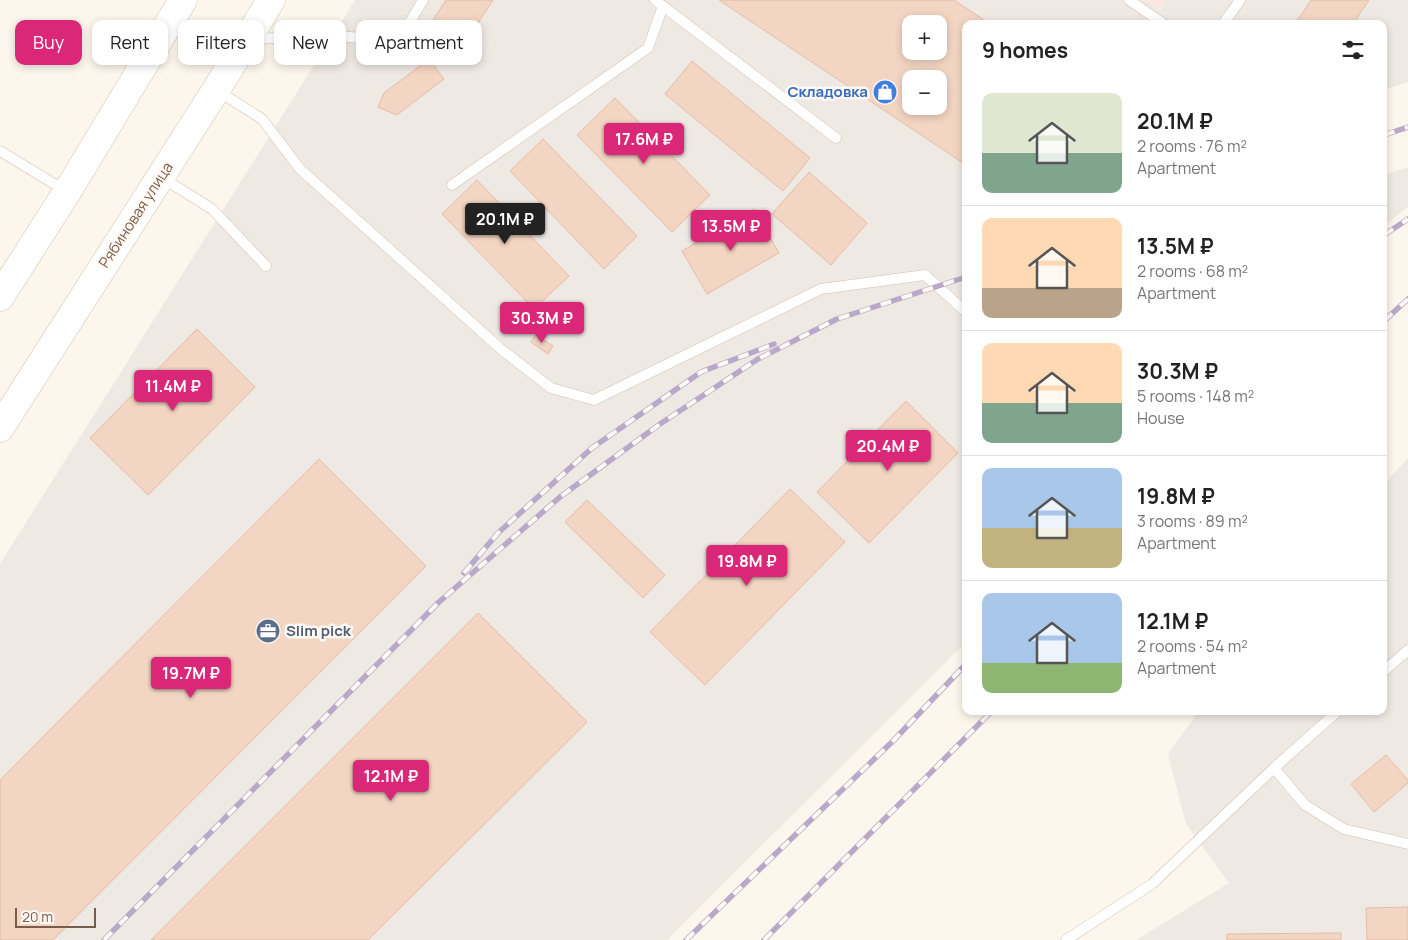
<!DOCTYPE html>
<html lang="en">
<head>
<meta charset="utf-8">
<style>
	:root { --surface:#fff; --page:#f2f2f2; --text:#222; --muted:#767676; --line:#e0e0e0; --accent:#db2777 }
	body { margin:0; font-family:Manrope,sans-serif; background:var(--page); color:var(--text); height:100vh; display:flex; flex-direction:column; font-size:19px; white-space:nowrap }
	* { box-sizing:border-box; margin:0 }
	p { font-size:16px; color:var(--muted) }
	.icon { flex:none; width:28px; height:28px; fill:none; stroke:currentColor; stroke-width:2; stroke-linecap:round; stroke-linejoin:round }
	.map { position:relative; flex:1; overflow:hidden }
	.sheet { position:absolute; left:962px; top:20px; width:425px; height:695px; display:flex; flex-direction:column; background:var(--surface); border-radius:10px; box-shadow:0 2px 8px #0003 }
	.sheet>* { flex:none }
	.guide { position:absolute; left:15px; top:20px; width:475px; height:45px; display:flex; gap:10px }
	.buttons { position:absolute; left:902px; top:15px; display:grid; gap:10px }
	.buttons a { display:grid; place-items:center; width:45px; height:45px; border-radius:10px; background:var(--surface); box-shadow:0 2px 8px #0003; font-size:25px }
	.scale { position:absolute; left:15px; bottom:12px; width:81px; box-sizing:border-box; padding-left:5px; border:2px solid #7a5c4d; border-top:0; font-size:14px; line-height:18px; white-space:nowrap; color:#7a5c4d; -webkit-text-stroke:4px #fffaf3; paint-order:stroke }
	.price { position:absolute; translate:-50% -42px; padding:0 11px; border-radius:5px; background:var(--accent); color:#fff; font-size:16px; line-height:32px; filter:drop-shadow(0 1px 2px #0008) }
	.price::after { content:''; position:absolute; left:50%; top:30px; width:15px; height:11px; margin-left:-8px; background:inherit; clip-path:polygon(0 0,100% 0,50% 100%) }
	.price.current { background:#222; color:#fff }
	ul { padding:0; list-style:none }
	li { display:flex; align-items:center; gap:15px; height:125px; padding:0 20px }
	li+li { border-top:1px solid var(--line) }
	li span { display:grid; place-items:center; flex:none; width:140px; height:100px; border-radius:10px; color:#555 }
	li>.icon { margin-inline-start:auto }
	span .icon { width:60px; height:60px; fill:#fffc; stroke-width:1 }
	li b { font-size:21px }
	h2 { display:flex; justify-content:space-between; align-items:center; height:60px; padding:0 20px; font-size:21px }
	.tag { padding:0 18px; border-radius:10px; background:var(--surface); box-shadow:0 2px 8px #0003; font-size:18px; line-height:45px }
	.tag.current { background:var(--accent); color:#fff }
	.map>svg:first-child { display:block }
	.commercial { fill:#fde8e0 }
	.industrial { fill:#efe9e4; fill-rule:evenodd }
	.building { fill:#f3d5c3; stroke:#e6bba3; fill-rule:evenodd }
	.lines { fill:none; stroke-linecap:round; stroke-linejoin:round }
	.lane-casing { stroke:#d1beb0; stroke-width:11 }
	.secondary-casing { stroke:#d6c0b0; stroke-width:29 }
	.lane { stroke:#fff; stroke-width:10 }
	.secondary { stroke:#fff; stroke-width:28 }
	.rail-casing { stroke:#b9a8c9; stroke-width:5.5 }
	.rail { stroke:#fffaf3; stroke-width:4; stroke-dasharray:11; stroke-linecap:butt }
	.labels { text-anchor:middle; stroke-width:5; stroke-linejoin:round; paint-order:stroke }
	.shop-label { font-size:15px; font-weight:bold; fill:#366cbe; stroke:#fffaf3; text-anchor:end }
	.street-label { font-size:15px; fill:#7a5c4d; stroke:#fffaf3 }
	.service-label { font-size:15px; font-weight:bold; fill:#4e5e75; stroke:#fffaf3; text-anchor:start }
</style>
</head>
<body>
<div class="map">
<svg width="1408" height="940" viewBox="0 0 1408 940">
	<rect width="100%" height="100%" fill="#fdf6ec"/>
	<polygon class="commercial" points="1146,0 1167,0 1160,10"/>
	<g class="industrial">
		<path d="M355,0h791l14,10 7,-10h241v82l-24,8v-66h-418v618l-299,298h-667v-376zM911,24h28v27h-28zM911,79h28v27h-28z"/>
		<polygon points="1408,167 1408,207 1384,226 1384,175"/>
		<polygon points="1408,458 1408,940 1136,940 1229,883 1186,824 1168,754 1199,711 1384,711 1384,484"/>
	</g>
	<g class="building">
		<polygon points="446,0 493,0 461,49 428,28"/>
		<path d="M719,0h235l36,24h-24v141zM911,24h28v27h-28zM911,79h28v27h-28z"/>
		<polygon points="1311,0 1369,0 1353,24 1295,24"/>
		<polygon points="429,59 444,79 397,115 378,107 384,93"/>
		<polygon points="692,61 810,158 783,191 665,94"/>
		<polygon points="615,98 710,195 672,232 577,135"/>
		<polygon points="543,139 637,236 604,269 510,171"/>
		<polygon points="809,172 867,223 831,265 772,214"/>
		<polygon points="477,180 569,276 534,309 442,214"/>
		<polygon points="754,209 779,253 707,294 682,251"/>
		<polygon points="197,329 255,387 148,495 90,438"/>
		<polygon points="536,335 553,346 548,354 531,342"/>
		<polygon points="906,401 958,453 869,543 817,492"/>
		<polygon points="319,459 426,566 53,940 0,940 0,780"/>
		<polygon points="790,489 845,542 705,685 650,632"/>
		<polygon points="587,500 665,575 643,598 565,522"/>
		<polygon points="478,613 587,722 368,940 151,940"/>
		<polygon points="1386,755 1408,780 1408,783 1374,812 1351,784"/>
		<polygon points="1408,907 1408,940 1367,940 1366,908"/>
		<polygon points="1341,933 1341,940 1227,940 1227,934"/>
	</g>
	<g class="lines">
		<defs>
			<g id="lane">
				<polyline points="655,0 836,138"/>
				<polyline points="1129,0 1164,24"/>
				<polyline points="1223,24 1240,0"/>
				<polyline points="251,43 262,39 318,34 371,39 400,39 423,0"/>
				<polyline points="218,91 262,119 300,169 502,350 551,388 594,400 821,289 925,275 966,312"/>
				<polyline points="0,151 66,191"/>
				<polyline points="161,177 212,209 266,266"/>
				<polyline points="452,185 648,48 663,6"/>
				<polyline points="1384,671 1408,650"/>
				<polyline points="1274,768 1305,805 1344,829 1408,844"/>
				<polyline points="1066,940 1152,884 1274,768 1338,711"/>
			</g>
			<g id="secondary">
				<polyline points="0,297 67,192 183,0"/>
				<polyline points="0,428 216,90 271,0"/>
			</g>
		</defs>
		<use href="#lane" class="lane-casing"/>
		<use href="#secondary" class="secondary-casing"/>
		<use href="#lane" class="lane"/>
		<use href="#secondary" class="secondary"/>
		<defs>
			<g id="rail">
				<polyline points="1384,135 1408,127"/>
				<polyline points="1384,235 1408,219"/>
				<polyline points="1384,321 1408,299"/>
				<polyline points="464,573 498,533 592,448 701,372 774,344"/>
				<polyline points="104,940 439,602 560,497 660,424 758,359 837,319 966,277"/>
				<polyline points="686,940 893,741 966,664"/>
				<polyline points="764,940 992,711"/>
			</g>
		</defs>
		<use href="#rail" class="rail-casing"/>
		<use href="#rail" class="rail"/>
	</g>
	<defs>
		<symbol id="shop-disc" viewBox="-11 -11 22 22"><circle r="9.5" fill="#3f7fe0" stroke="#fffaf3"/><path d="M-5-2.5h2.3a2.7 3.5 0 0 1 5.4 0H5L5.5 6h-11ZM-1.5-2.5h3a1.5 2.3 0 0 0-3 0Z" fill="#fff"/></symbol>
		<symbol id="office-disc" viewBox="-11 -11 22 22"><circle r="9.5" fill="#5c6f8a" stroke="#fffaf3"/><path d="M-6-3h4V-5.5h4V-3h4V5H-6ZM-1-4.5V-3h2v-1.5ZM-6 0V1H6V0Z" fill="#fff"/></symbol>
	</defs>
	<g fill-rule="evenodd">
		<use href="#shop-disc" x="871" y="78" width="28" height="28"/>
		<use href="#office-disc" x="254" y="617" width="28" height="28"/>
	</g>
	<g class="labels">
		<g class="shop-label">
			<text x="868" y="97">Складовка</text>
		</g>
		<g class="street-label">
			<text transform="translate(136 215) rotate(-57)" y="5">Рябиновая улица</text>
		</g>
		<g class="service-label">
			<text x="286" y="636">Slim pick</text>
		</g>
	</g>
</svg>
<div class="buttons">
<a>+</a>
<a>−</a>
</div>
<div class="scale">20 m</div>
<b class="price" style="left:644px;top:165px">17.6M ₽</b>
<b class="price current" style="left:505px;top:245px">20.1M ₽</b>
<b class="price" style="left:731px;top:252px">13.5M ₽</b>
<b class="price" style="left:542px;top:344px">30.3M ₽</b>
<b class="price" style="left:173px;top:412px">11.4M ₽</b>
<b class="price" style="left:888px;top:472px">20.4M ₽</b>
<b class="price" style="left:747px;top:587px">19.8M ₽</b>
<b class="price" style="left:191px;top:699px">19.7M ₽</b>
<b class="price" style="left:391px;top:802px">12.1M ₽</b>
<div class="guide">
<a class="tag current">Buy</a>
<a class="tag">Rent</a>
<a class="tag">Filters</a>
<a class="tag">New</a>
<a class="tag">Apartment</a>
</div>
<section class="sheet">
<h2>9 homes<svg class="icon" aria-label="filters" viewBox="0 0 24 24"><path d="M4 7h16M4 17h16"/><circle cx="9" cy="7" r="2"/><circle cx="15" cy="17" r="2"/></svg></h2>
<ul>
<li><span style="background:linear-gradient(#dfe7d0 60%,#7fa58c 0)"><svg class="icon" aria-label="home" viewBox="0 0 24 24"><path d="M3 11l9-7 9 7M6 9v11h12V9"/></svg></span><div><b>20.1M ₽</b><p>2 rooms · 76 m²</p><p>Apartment</p></div></li>
<li><span style="background:linear-gradient(#ffd9b3 70%,#b9a48a 0)"><svg class="icon" aria-label="home" viewBox="0 0 24 24"><path d="M3 11l9-7 9 7M6 9v11h12V9"/></svg></span><div><b>13.5M ₽</b><p>2 rooms · 68 m²</p><p>Apartment</p></div></li>
<li><span style="background:linear-gradient(#ffd9b3 60%,#7fa58c 0)"><svg class="icon" aria-label="home" viewBox="0 0 24 24"><path d="M3 11l9-7 9 7M6 9v11h12V9"/></svg></span><div><b>30.3M ₽</b><p>5 rooms · 148 m²</p><p>House</p></div></li>
<li><span style="background:linear-gradient(#a9c7e8 60%,#c2b280 0)"><svg class="icon" aria-label="home" viewBox="0 0 24 24"><path d="M3 11l9-7 9 7M6 9v11h12V9"/></svg></span><div><b>19.8M ₽</b><p>3 rooms · 89 m²</p><p>Apartment</p></div></li>
<li><span style="background:linear-gradient(#a9c7e8 70%,#8fb573 0)"><svg class="icon" aria-label="home" viewBox="0 0 24 24"><path d="M3 11l9-7 9 7M6 9v11h12V9"/></svg></span><div><b>12.1M ₽</b><p>2 rooms · 54 m²</p><p>Apartment</p></div></li>
</ul>
</section>
</div>
</body>
</html>
